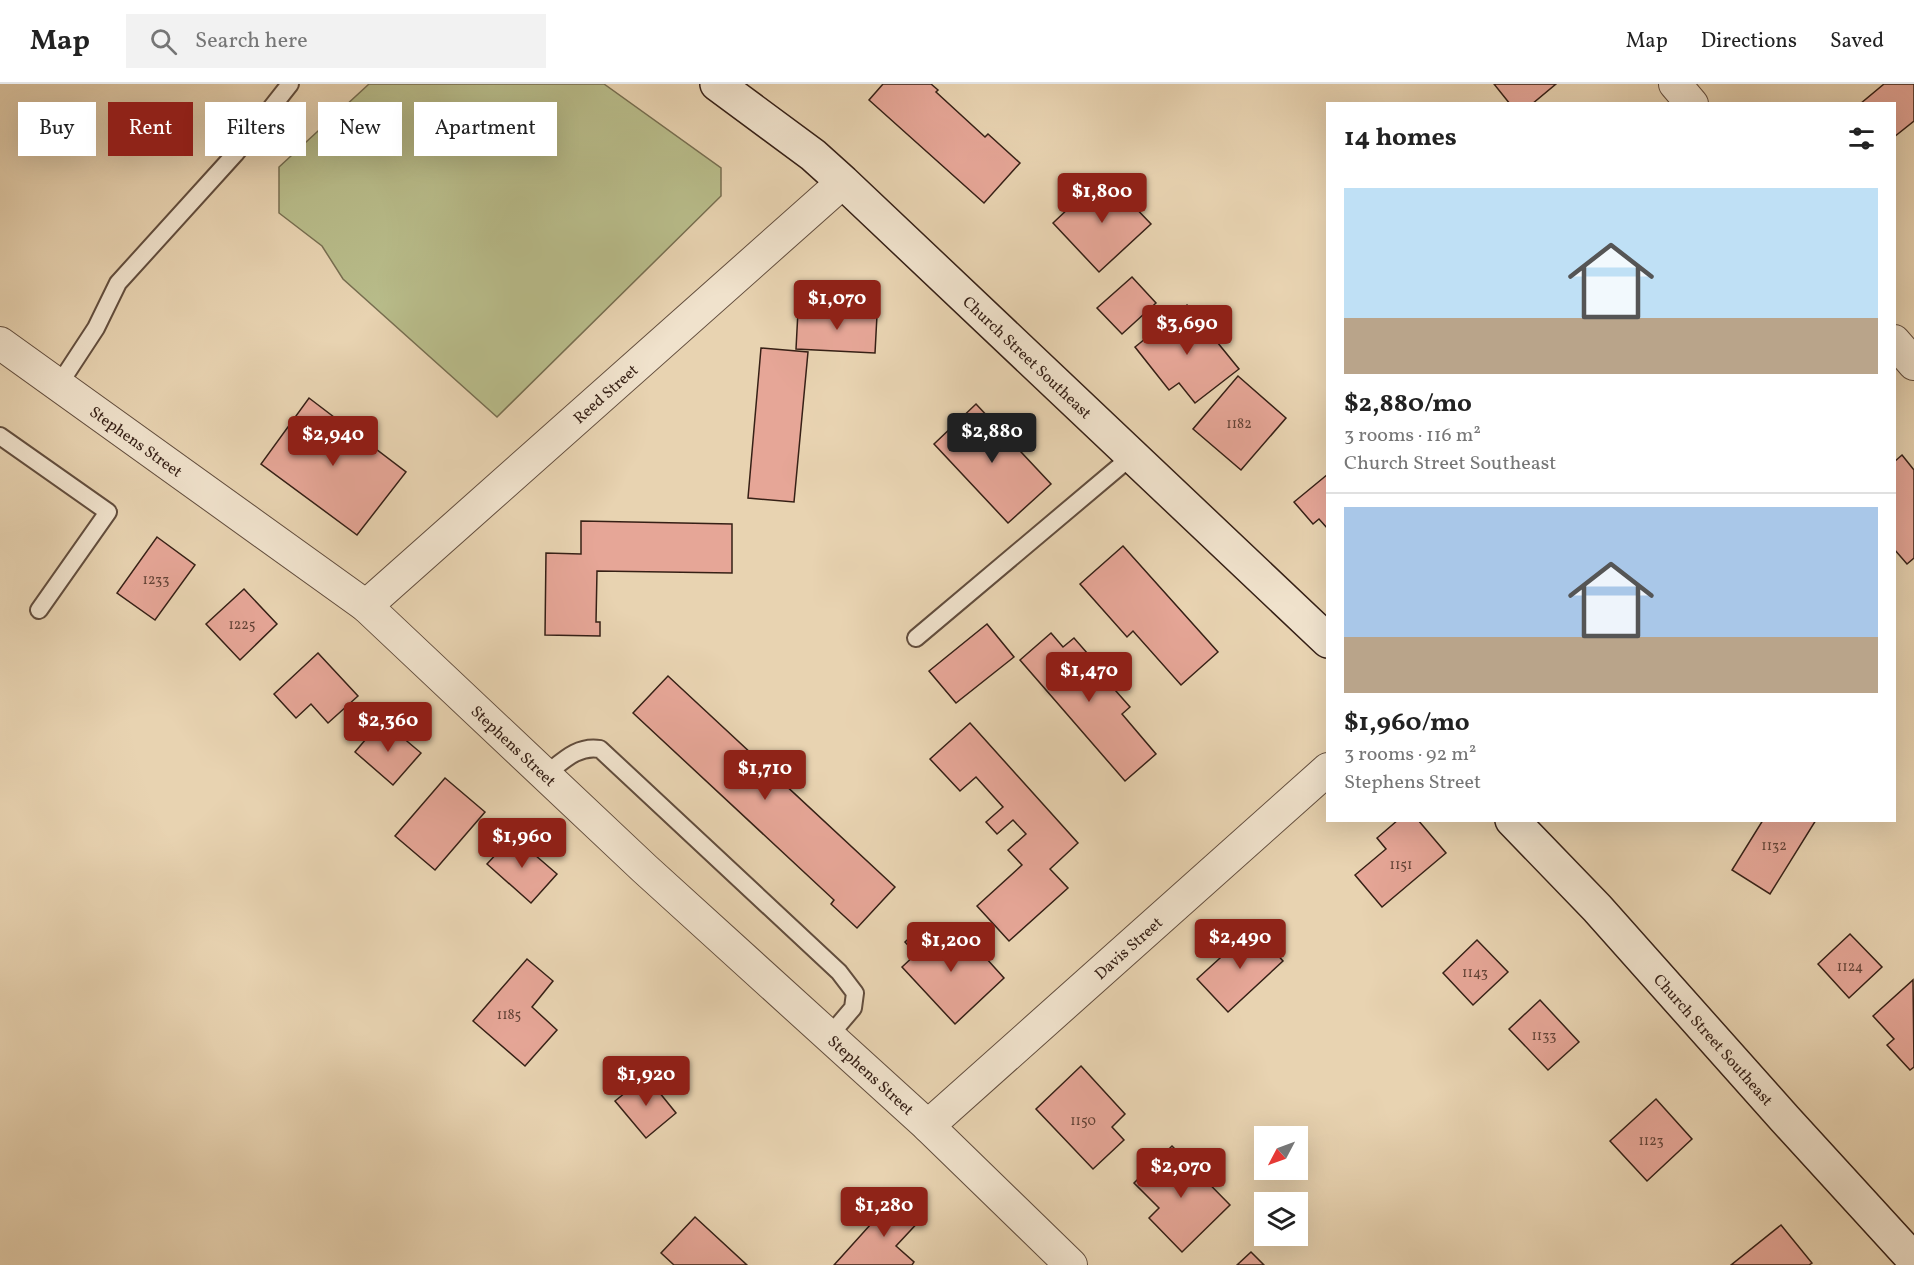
<!DOCTYPE html>
<html lang="en">
<head>
<meta charset="utf-8">
<style>
	:root { --surface:#fff; --page:#f2f2f2; --text:#222; --muted:#767676; --line:#e0e0e0; --accent:#8f2418 }
	body { margin:0; font-family:Vollkorn,serif; background:var(--page); color:var(--text); height:100vh; display:flex; flex-direction:column; font-size:22px; white-space:nowrap }
	* { box-sizing:border-box; margin:0 }
	p { font-size:20px; color:var(--muted) }
	.icon { flex:none; width:33px; height:33px; fill:none; stroke:currentColor; stroke-width:2; stroke-linecap:round; stroke-linejoin:round }
	.map { position:relative; flex:1; overflow:hidden }
	.details { position:absolute; left:1326px; top:18px; width:570px; height:720px; display:flex; flex-direction:column; background:var(--surface); border-radius:0px; box-shadow:0 6px 24px #0002 }
	.details>* { flex:none }
	.banner { position:absolute; left:18px; top:18px; width:570px; height:54px; display:flex; gap:12px }
	.needle { width:39px; rotate:229deg }
	.controls { position:absolute; left:1254px; top:1042px; display:grid; gap:12px }
	.controls a { display:grid; place-items:center; width:54px; height:54px; border-radius:0px; background:var(--surface); box-shadow:0 6px 24px #0002; font-size:30px }
	.price { position:absolute; translate:-50% -51px; padding:0 14px; border-radius:6px; background:var(--accent); color:#fff; font-size:20px; line-height:39px; filter:drop-shadow(0 2px 3px #0008) }
	.price::after { content:''; position:absolute; left:50%; top:36px; width:18px; height:14px; margin-left:-9px; background:inherit; clip-path:polygon(0 0,100% 0,50% 100%) }
	.price.active { background:#222; color:#fff }
	ul { padding:0; list-style:none }
	li { display:grid; align-content:center; gap:12px; height:318px; padding:0 18px }
	li+li { border-top:2px solid var(--line) }
	li span { display:grid; place-items:center; height:186px; border-radius:0px; color:#555 }
	li>.icon { margin-inline-start:auto }
	span .icon { width:108px; height:108px; fill:#fffc; stroke-width:1 }
	li b { font-size:26px }
	h2 { display:flex; justify-content:space-between; align-items:center; height:72px; padding:0 18px; font-size:26px }
	.pill { padding:0 21px; border-radius:0px; background:var(--surface); box-shadow:0 6px 24px #0002; font-size:21px; line-height:54px }
	.pill.active { background:var(--accent); color:#fff }
	header { display:flex; align-items:center; gap:36px; box-sizing:border-box; height:84px; padding:0 30px; background:var(--surface); border-bottom:2px solid var(--line) }
	header strong { font-size:28px }
	nav { display:flex; gap:33px; margin-inline-start:auto; font-size:21px }
	.search { width:420px; height:54px; background:var(--page); display:flex; align-items:center; gap:15px; box-sizing:border-box; padding:0 21px; border-radius:0px; color:var(--muted); font-size:22px }
	.map>svg:first-child { display:block }
	.green { fill:#b8bc8a; stroke:#776e50; stroke-width:1.5 }
	.building { fill:#e6a697; stroke:#362016; stroke-width:1.5 }
	.lines { fill:none; stroke-linecap:round; stroke-linejoin:round }
	.lane-casing { stroke:#624d3d; stroke-width:20 }
	.street-casing { stroke:#624d3d; stroke-width:34 }
	.secondary-casing { stroke:#362016; stroke-width:36 }
	.lane { stroke:#f0e2cc; stroke-width:16 }
	.street { stroke:#f0e2cc; stroke-width:32 }
	.secondary { stroke:#f0e2cc; stroke-width:33 }
	.labels { text-anchor:middle; stroke-width:4.5; stroke-linejoin:round; paint-order:stroke }
	.number-label { font-size:14px; fill:#624236 }
	.street-label { font-size:16px; fill:#362016; stroke:#f0e2cc }
</style>
</head>
<body>
<header>
<strong>Map</strong>
<div class="search"><svg class="icon" aria-label="search" viewBox="0 0 24 24"><circle cx="10" cy="10" r="6"/><path d="M15 15l6 6"/></svg>Search here</div>
<nav><a>Map</a><a>Directions</a><a>Saved</a></nav>
</header>
<div class="map">
<svg width="1914" height="1181" viewBox="0 0 1914 1181">
	<rect width="100%" height="100%" fill="#e8d3b1"/>
	<filter id="stains"><feTurbulence type="fractalNoise" baseFrequency=".00333" numOctaves="4"/><feColorMatrix values="0 0 0 0 .2 0 0 0 0 .09 0 0 0 0 .02 0 0 0 .5 -.17"/></filter>
	<radialGradient id="worn" r=".72"><stop offset=".6" stop-color="#630" stop-opacity="0"/><stop offset="1" stop-color="#630" stop-opacity=".3"/></radialGradient>
	<polygon class="green" points="369,0 604,0 721,84 721,112 497,333 343,195 322,162 279,129 279,83"/>
	<g class="building">
		<polygon points="883,0 931,0 938,6 936,8 985,53 988,50 1020,79 984,119 869,16"/>
		<polygon points="1494,0 1556,0 1532,20 1510,20"/>
		<polygon points="1884,0 1914,0 1914,37 1894,53 1894,20 1860,20"/>
		<polygon points="1104,91 1151,140 1099,188 1053,139"/>
		<polygon points="1132,193 1156,219 1122,250 1097,224"/>
		<polygon points="1187,221 1239,285 1195,319 1179,299 1169,306 1135,263"/>
		<polygon points="830,222 847,223 847,229 877,231 875,269 796,265 798,227 830,228"/>
		<polygon points="761,264 808,268 794,418 748,414"/>
		<polygon points="1238,292 1286,334 1241,386 1193,345"/>
		<polygon points="309,314 406,388 357,451 261,380"/>
		<polygon points="976,320 1051,400 1008,439 934,360"/>
		<polygon points="1902,371 1914,386 1914,474 1907,480 1894,465 1894,378"/>
		<polygon points="1328,390 1328,445 1319,435 1313,440 1294,418"/>
		<polygon points="581,437 732,440 732,489 597,487 596,538 600,538 600,552 545,551 546,469 581,470"/>
		<polygon points="157,453 195,481 155,536 117,509"/>
		<polygon points="1123,462 1218,568 1181,601 1133,547 1127,553 1080,500"/>
		<polygon points="244,505 277,540 240,576 206,540"/>
		<polygon points="987,540 1014,573 956,619 929,587"/>
		<polygon points="1051,549 1063,563 1074,554 1095,578 1093,581 1130,623 1122,630 1156,670 1125,697 1020,576"/>
		<polygon points="318,569 358,612 328,639 311,620 296,634 274,610"/>
		<polygon points="668,592 895,803 857,844 831,820 834,816 633,629"/>
		<polygon points="382,636 421,669 393,701 355,668"/>
		<polygon points="970,639 1078,759 1050,785 1068,804 1009,857 977,822 1022,781 1008,766 1026,750 1013,736 997,750 986,738 1003,723 976,693 960,707 930,675"/>
		<polygon points="445,694 485,728 435,786 395,752"/>
		<polygon points="1398,736 1418,736 1446,769 1382,823 1355,791 1386,765 1377,754"/>
		<polygon points="1763,736 1816,736 1770,810 1732,786"/>
		<polygon points="513,752 557,790 531,819 487,780"/>
		<polygon points="924,840 951,869 967,853 1004,894 955,940 902,883 916,870 905,858"/>
		<polygon points="1253,844 1283,877 1228,928 1197,895"/>
		<polygon points="1850,850 1882,883 1849,914 1818,880"/>
		<polygon points="1477,856 1508,888 1473,921 1443,889"/>
		<polygon points="527,875 553,897 532,923 557,946 525,982 473,937"/>
		<polygon points="1913,896 1914,983 1910,986 1887,961 1894,955 1873,932"/>
		<polygon points="1540,916 1579,958 1548,986 1509,945"/>
		<polygon points="1081,982 1125,1030 1112,1043 1124,1056 1093,1085 1036,1025"/>
		<polygon points="646,992 676,1029 646,1054 615,1017"/>
		<polygon points="1656,1015 1692,1055 1647,1097 1610,1057"/>
		<polygon points="1172,1062 1230,1121 1182,1168 1149,1134 1159,1124 1134,1099"/>
		<polygon points="898,1110 923,1133 896,1162 914,1178 912,1181 834,1181"/>
		<polygon points="695,1133 747,1181 674,1181 661,1169"/>
		<polygon points="1781,1141 1812,1179 1809,1181 1731,1181"/>
		<polygon points="1251,1168 1264,1181 1237,1181"/>
	</g>
	<g class="lines">
		<defs>
			<g id="lane">
				<polyline points="58,302 96,244 118,199 235,70 290,0"/>
				<polyline points="0,352 108,428 39,526"/>
				<polyline points="916,554 1132,372"/>
				<path d="M545,691c17,-13 32,-30 55,-26l239,223 16,21 -2,15 -23,27"/>
			</g>
			<g id="street">
				<polyline points="1675,0 1692,20"/>
				<polyline points="1894,257 1914,280"/>
				<path id="s1" d="M0,259l366,263 279,263 283,257 143,139"/>
				<path id="s2" d="M366,522l477,-424"/>
				<path id="s3" d="M928,1042l400,-357"/>
			</g>
			<g id="secondary">
				<path id="s4" d="M717,0l96,71 30,27 485,459"/>
				<path id="s5" d="M1512,736l85,88 188,211 129,141"/>
			</g>
		</defs>
		<use href="#lane" class="lane-casing"/>
		<use href="#street" class="street-casing"/>
		<use href="#secondary" class="secondary-casing"/>
		<use href="#lane" class="lane"/>
		<use href="#street" class="street"/>
		<use href="#secondary" class="secondary"/>
	</g>
	<g class="labels">
		<g class="number-label">
			<text x="1239" y="344">1182</text>
			<text x="156" y="500">1233</text>
			<text x="242" y="545">1225</text>
			<text x="1774" y="766">1132</text>
			<text x="1401" y="785">1151</text>
			<text x="1850" y="887">1124</text>
			<text x="1475" y="893">1143</text>
			<text x="509" y="935">1185</text>
			<text x="1544" y="956">1133</text>
			<text x="1083" y="1041">1150</text>
			<text x="1651" y="1061">1123</text>
		</g>
		<g class="street-label">
			<text dy="6" stroke="none"><textPath href="#s4" startOffset="414">Church Street Southeast</textPath></text>
			<text dy="6" stroke="none"><textPath href="#s2" startOffset="320">Reed Street</textPath></text>
			<text dy="6" stroke="none"><textPath href="#s1" startOffset="168">Stephens Street</textPath></text>
			<text dy="6" stroke="none"><textPath href="#s1" startOffset="654">Stephens Street</textPath></text>
			<text dy="6" stroke="none"><textPath href="#s3" startOffset="268">Davis Street</textPath></text>
			<text dy="6" stroke="none"><textPath href="#s5" startOffset="298">Church Street Southeast</textPath></text>
			<text dy="6" stroke="none"><textPath href="#s1" startOffset="1140">Stephens Street</textPath></text>
		</g>
	</g>
	<rect width="100%" height="100%" filter="url(#stains)"/>
	<rect width="100%" height="100%" fill="url(#worn)"/>
</svg>
<div class="controls">
<a><svg class="needle" viewBox="-14 -14 28 28"><path d="M0-13l5 13h-10z" fill="#e53935"/><path d="M0 13l5-13h-10z" fill="#767676"/></svg></a>
<a><svg class="icon" aria-label="layers" viewBox="0 0 24 24"><path d="M12 4l9 5-9 5-9-5zM3 14l9 5 9-5"/></svg></a>
</div>
<b class="price" style="left:1102px;top:140px">$1,800</b>
<b class="price" style="left:837px;top:247px">$1,070</b>
<b class="price" style="left:1187px;top:272px">$3,690</b>
<b class="price active" style="left:992px;top:380px">$2,880</b>
<b class="price" style="left:333px;top:383px">$2,940</b>
<b class="price" style="left:1089px;top:619px">$1,470</b>
<b class="price" style="left:388px;top:669px">$2,360</b>
<b class="price" style="left:765px;top:717px">$1,710</b>
<b class="price" style="left:522px;top:785px">$1,960</b>
<b class="price" style="left:1240px;top:886px">$2,490</b>
<b class="price" style="left:951px;top:889px">$1,200</b>
<b class="price" style="left:646px;top:1023px">$1,920</b>
<b class="price" style="left:1181px;top:1115px">$2,070</b>
<b class="price" style="left:884px;top:1154px">$1,280</b>
<div class="banner">
<a class="pill">Buy</a>
<a class="pill active">Rent</a>
<a class="pill">Filters</a>
<a class="pill">New</a>
<a class="pill">Apartment</a>
</div>
<section class="details">
<h2>14 homes<svg class="icon" aria-label="filters" viewBox="0 0 24 24"><path d="M4 7h16M4 17h16"/><circle cx="9" cy="7" r="2"/><circle cx="15" cy="17" r="2"/></svg></h2>
<ul>
<li><span style="background:linear-gradient(#bfe0f5 70%,#b9a48a 0)"><svg class="icon" aria-label="home" viewBox="0 0 24 24"><path d="M3 11l9-7 9 7M6 9v11h12V9"/></svg></span><div><b>$2,880/mo</b><p>3 rooms · 116 m²</p><p>Church Street Southeast</p></div></li>
<li><span style="background:linear-gradient(#a9c7e8 70%,#b9a48a 0)"><svg class="icon" aria-label="home" viewBox="0 0 24 24"><path d="M3 11l9-7 9 7M6 9v11h12V9"/></svg></span><div><b>$1,960/mo</b><p>3 rooms · 92 m²</p><p>Stephens Street</p></div></li>
</ul>
</section>
</div>
</body>
</html>
